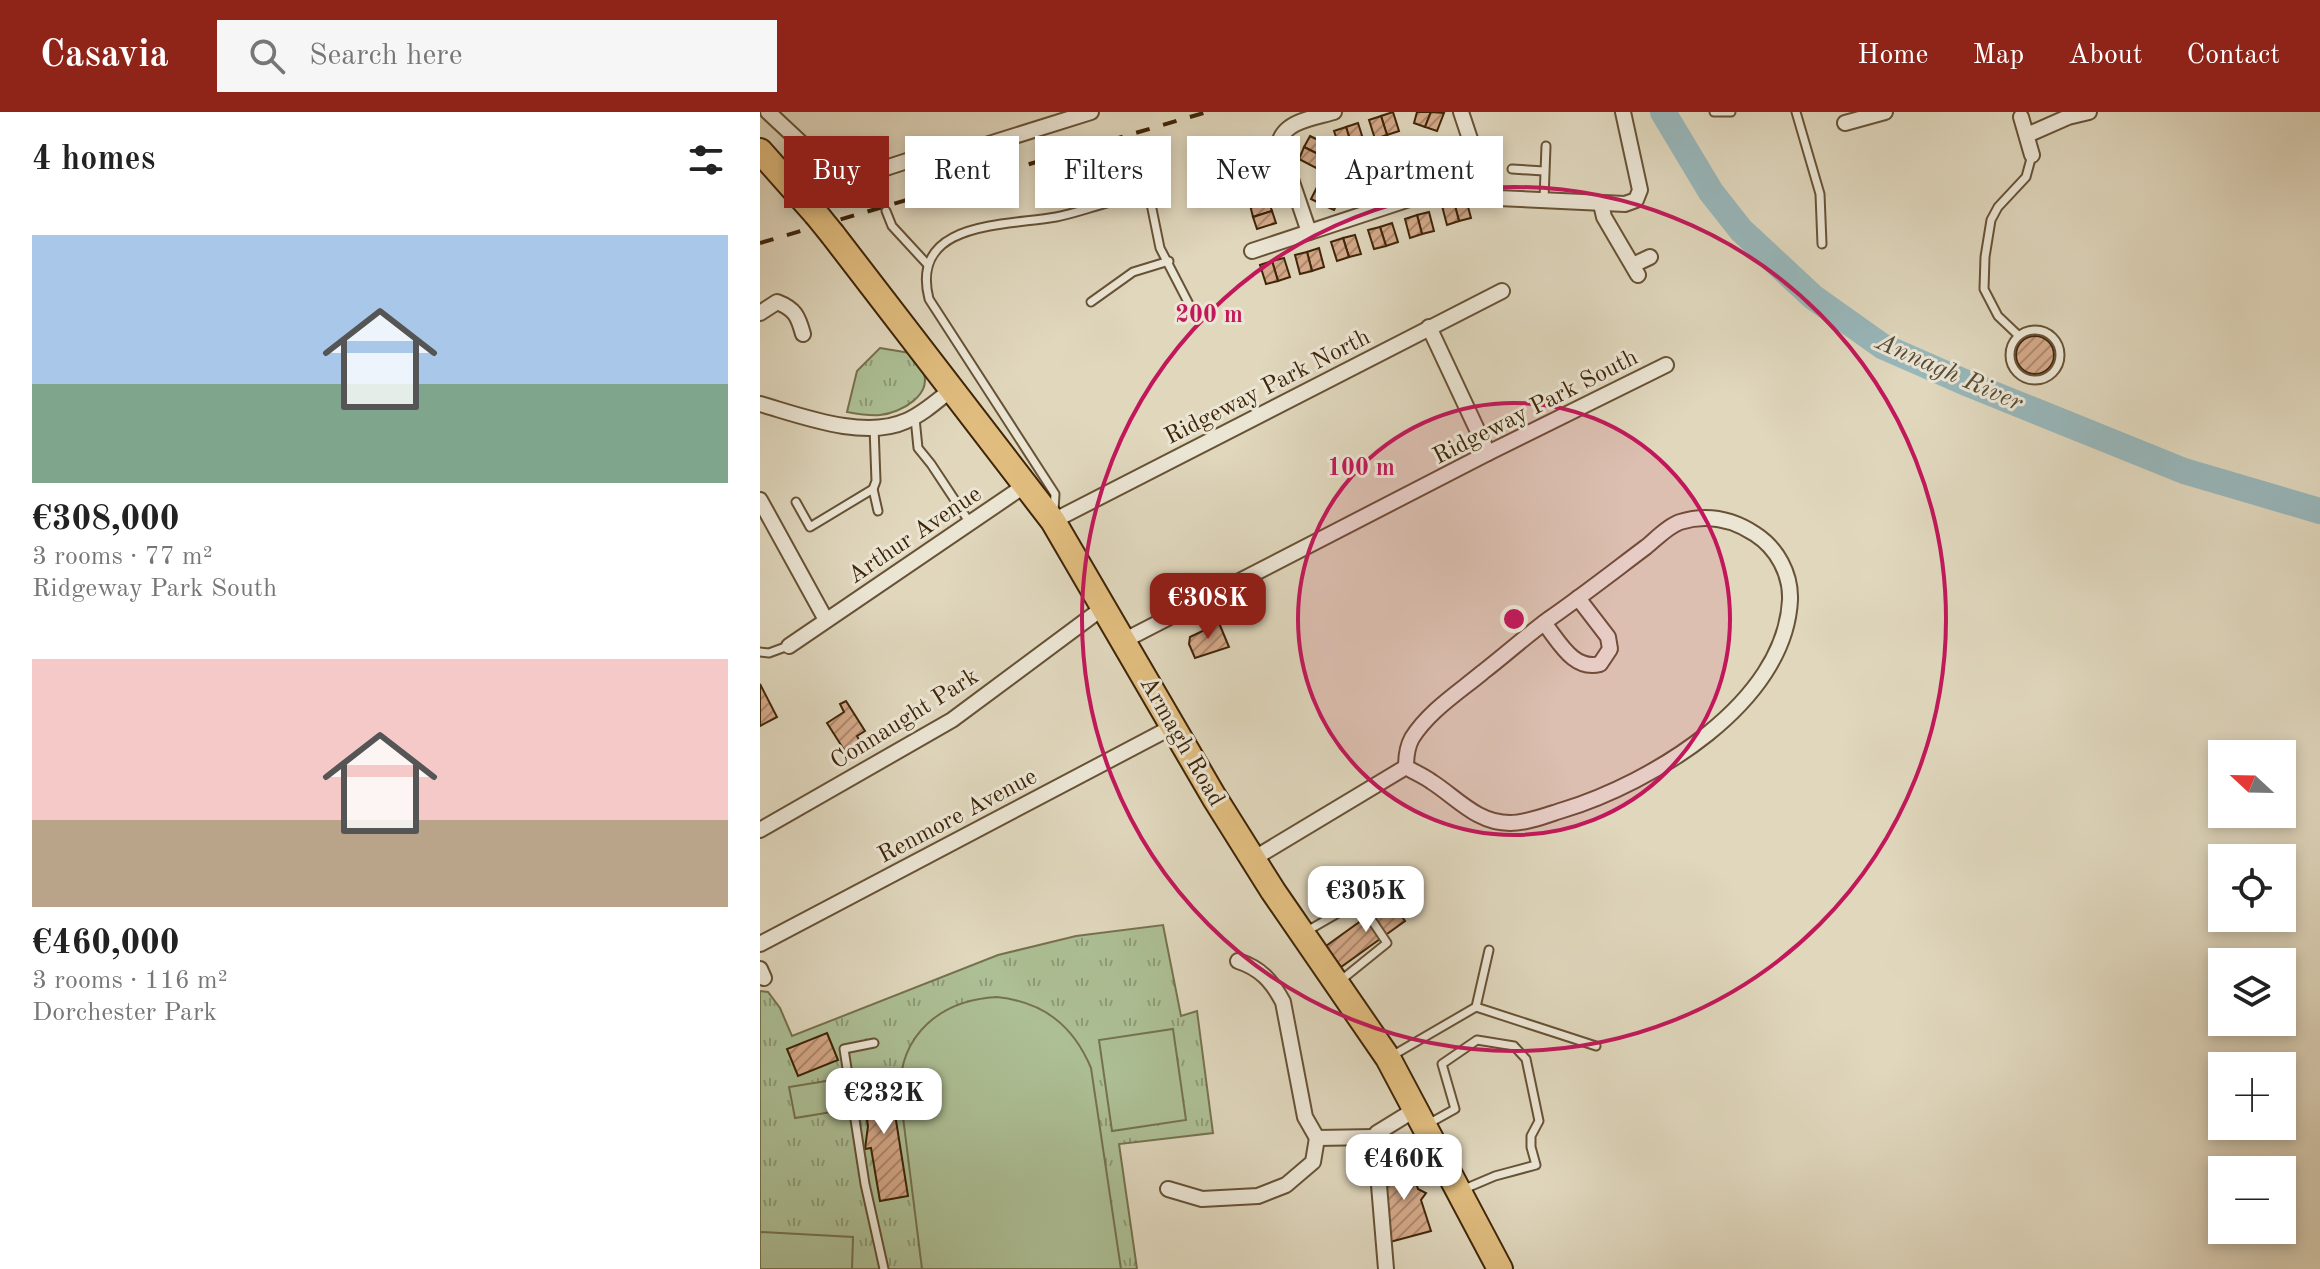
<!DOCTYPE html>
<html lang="en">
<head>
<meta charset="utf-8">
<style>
	:root { --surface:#fff; --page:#f6f6f6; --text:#222; --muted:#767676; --accent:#8f2418 }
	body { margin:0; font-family:"Old Standard TT",serif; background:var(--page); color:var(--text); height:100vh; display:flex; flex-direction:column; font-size:30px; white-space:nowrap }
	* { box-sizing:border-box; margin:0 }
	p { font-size:26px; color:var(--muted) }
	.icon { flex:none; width:44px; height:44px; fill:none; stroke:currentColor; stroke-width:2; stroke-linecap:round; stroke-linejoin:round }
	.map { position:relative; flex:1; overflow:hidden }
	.panel { display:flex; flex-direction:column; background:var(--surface); width:760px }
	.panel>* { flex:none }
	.banner { position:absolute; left:24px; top:24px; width:760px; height:72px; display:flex; gap:16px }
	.needle { width:52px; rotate:292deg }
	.fabs { position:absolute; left:1448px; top:628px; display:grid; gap:16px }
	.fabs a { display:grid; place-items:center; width:88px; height:88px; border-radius:0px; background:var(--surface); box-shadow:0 4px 12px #0003; font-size:40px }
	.price { position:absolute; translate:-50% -68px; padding:0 18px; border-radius:16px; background:#fff; color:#222; font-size:26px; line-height:52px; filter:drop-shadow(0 2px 4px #0008) }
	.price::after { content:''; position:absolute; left:50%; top:48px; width:24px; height:18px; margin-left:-12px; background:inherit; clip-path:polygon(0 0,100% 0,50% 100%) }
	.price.selected { background:var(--accent); color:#fff }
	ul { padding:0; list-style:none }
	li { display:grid; align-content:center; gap:16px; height:424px; padding:0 32px }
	li span { display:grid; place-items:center; height:248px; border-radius:0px; color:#555 }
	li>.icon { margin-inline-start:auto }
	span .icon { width:144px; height:144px; fill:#fffc; stroke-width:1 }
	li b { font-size:34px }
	h2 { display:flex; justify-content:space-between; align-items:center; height:96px; padding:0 32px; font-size:34px }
	.pill { padding:0 28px; border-radius:0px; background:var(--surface); box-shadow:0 4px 12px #0003; font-size:28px; line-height:72px }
	.pill.selected { background:var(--accent); color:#fff }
	header { display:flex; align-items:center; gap:48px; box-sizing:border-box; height:112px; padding:0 40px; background:var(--accent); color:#fff }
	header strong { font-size:38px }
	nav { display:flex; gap:44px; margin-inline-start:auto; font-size:28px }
	.search { width:560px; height:72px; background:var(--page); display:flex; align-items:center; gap:20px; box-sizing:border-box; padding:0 28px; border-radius:0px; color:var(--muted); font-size:30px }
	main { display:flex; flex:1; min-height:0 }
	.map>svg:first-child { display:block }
	.park { fill:url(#park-tufts); stroke:#76724e; stroke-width:2 }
	.pitch { fill:#adbf95; stroke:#76724e; stroke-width:2 }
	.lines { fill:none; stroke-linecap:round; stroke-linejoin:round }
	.river { stroke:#98b7bb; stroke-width:26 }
	.building { fill:url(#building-hatch); stroke:#3f2508; stroke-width:2 }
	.lane-casing { stroke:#675235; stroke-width:11 }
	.street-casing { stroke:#675235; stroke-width:18 }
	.primary-casing { stroke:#3f2508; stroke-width:28 }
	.lane { stroke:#ebe5d4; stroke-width:7 }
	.street { stroke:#ebe5d4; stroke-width:14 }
	.primary { stroke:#e0bc7e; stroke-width:24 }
	.rail { stroke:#3f2508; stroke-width:4; stroke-dasharray:14 14; stroke-linecap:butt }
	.primary-bridge-casing { stroke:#3f2508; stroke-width:28; stroke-linecap:butt }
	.primary-bridge { stroke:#e0bc7e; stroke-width:24 }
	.ring { fill:none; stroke:#c2185b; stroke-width:4 }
	.labels { text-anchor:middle; stroke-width:6; stroke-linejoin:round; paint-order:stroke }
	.street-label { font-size:24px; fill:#3f2508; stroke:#ebe5d4 }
	.water-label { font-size:26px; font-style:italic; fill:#554a35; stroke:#ebe5d4 }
	.centre { fill:#c2185b; stroke:#ebe5d4; stroke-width:4 }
	.ring-label { font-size:24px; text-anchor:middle; font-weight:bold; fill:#c2185b; stroke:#ebe5d4; stroke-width:6; stroke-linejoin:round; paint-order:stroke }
</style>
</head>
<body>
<header>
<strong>Casavia</strong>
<div class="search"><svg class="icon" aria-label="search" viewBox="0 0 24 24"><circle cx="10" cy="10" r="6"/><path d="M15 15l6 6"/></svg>Search here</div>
<nav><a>Home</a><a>Map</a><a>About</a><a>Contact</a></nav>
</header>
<main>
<section class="panel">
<h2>4 homes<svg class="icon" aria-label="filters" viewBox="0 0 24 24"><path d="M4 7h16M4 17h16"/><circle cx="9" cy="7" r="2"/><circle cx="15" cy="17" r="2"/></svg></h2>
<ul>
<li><span style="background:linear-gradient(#a9c7e8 60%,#7fa58c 0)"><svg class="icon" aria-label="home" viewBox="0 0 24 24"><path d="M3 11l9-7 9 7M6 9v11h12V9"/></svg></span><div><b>€308,000</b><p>3 rooms · 77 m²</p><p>Ridgeway Park South</p></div></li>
<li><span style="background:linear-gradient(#f6c9c9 65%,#b9a48a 0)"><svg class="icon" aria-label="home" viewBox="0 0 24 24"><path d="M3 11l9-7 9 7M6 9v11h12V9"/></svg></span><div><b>€460,000</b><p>3 rooms · 116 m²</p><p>Dorchester Park</p></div></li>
</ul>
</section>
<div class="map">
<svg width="1560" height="1157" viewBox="0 0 1560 1157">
	<defs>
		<pattern id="park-tufts" width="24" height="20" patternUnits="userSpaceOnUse" patternTransform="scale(2)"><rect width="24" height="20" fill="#adbf95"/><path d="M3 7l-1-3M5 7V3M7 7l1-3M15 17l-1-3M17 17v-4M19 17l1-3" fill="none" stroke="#8e9b78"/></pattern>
		<pattern id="building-hatch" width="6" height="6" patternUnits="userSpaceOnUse" patternTransform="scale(2)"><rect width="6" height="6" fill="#d5a989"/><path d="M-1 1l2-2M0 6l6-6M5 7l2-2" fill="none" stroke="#ae896e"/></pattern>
	</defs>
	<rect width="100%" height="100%" fill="#e0d7bd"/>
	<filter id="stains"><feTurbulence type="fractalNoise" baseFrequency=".0025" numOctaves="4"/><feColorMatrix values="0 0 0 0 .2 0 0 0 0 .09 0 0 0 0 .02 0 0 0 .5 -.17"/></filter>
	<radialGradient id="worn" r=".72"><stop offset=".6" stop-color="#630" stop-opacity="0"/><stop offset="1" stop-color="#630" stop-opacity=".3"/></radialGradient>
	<g class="park">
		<path d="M120,236l30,5c4,5 10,10 12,16 13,25 -21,44 -42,46 -10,1 -22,-1 -33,-3l10,-41z"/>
		<polygon points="403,813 421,904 437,899 453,1021 359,1032 377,1157 0,1157 0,879 8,880 20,896 32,924 238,843 316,824"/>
	</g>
	<g class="pitch">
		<path d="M237,885c46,5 76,28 94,71l30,201h-199l-22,-176c-1,-59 41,-93 97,-96z"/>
		<polygon points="413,917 426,1008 352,1019 339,928"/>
		<polygon points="79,967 84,998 35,1006 29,975"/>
		<polygon points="0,1120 93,1125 92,1157 0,1157"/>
	</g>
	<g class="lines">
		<polyline class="river" points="903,0 951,80 981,118 1053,185 1122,234 1211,273 1424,359 1560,399"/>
	</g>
	<g class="building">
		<polygon points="633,0 639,19 627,23 621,4"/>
		<polygon points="657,0 671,0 665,15 654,11"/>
		<polygon points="671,0 684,1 677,19 665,15"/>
		<polygon points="621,4 627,23 615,27 609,8"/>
		<polygon points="598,11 604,30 592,34 586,15"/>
		<polygon points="586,15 592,34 580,37 574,19"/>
		<polygon points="550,24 568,33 562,44 544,35"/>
		<polygon points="685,30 702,41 695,51 678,41"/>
		<polygon points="544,35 562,44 556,56 539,47"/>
		<polygon points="678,41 695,51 688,62 672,51"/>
		<polygon points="496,46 500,58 481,64 477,52"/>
		<polygon points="654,51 659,70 647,73 642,54"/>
		<polygon points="642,54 647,73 635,77 630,58"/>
		<polygon points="500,58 503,70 485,76 481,64"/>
		<polygon points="617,63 622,82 610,85 605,66"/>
		<polygon points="605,66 610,85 598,89 593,70"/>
		<polygon points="560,69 571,75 563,93 551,87"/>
		<polygon points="571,75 583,80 574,98 563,93"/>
		<polygon points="508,87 512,99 493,105 490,93"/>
		<polygon points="706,87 711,106 699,109 694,90"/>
		<polygon points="694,90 699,109 687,113 682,94"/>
		<polygon points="512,99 516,111 497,117 493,105"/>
		<polygon points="669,100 674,119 662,122 657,103"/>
		<polygon points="657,103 662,122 650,126 645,107"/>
		<polygon points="632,111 638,130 626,134 620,115"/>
		<polygon points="620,115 626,134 614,137 608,118"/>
		<polygon points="595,123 601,142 589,145 583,126"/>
		<polygon points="583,126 589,145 577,149 571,130"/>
		<polygon points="559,136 564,155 552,159 547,140"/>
		<polygon points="547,140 552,159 540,162 535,143"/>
		<polygon points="524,146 530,165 518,169 512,149"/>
		<polygon points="512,149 518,169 506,172 500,153"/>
		<circle cx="1275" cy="243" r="19"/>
		<polygon points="459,511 469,535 435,546 429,532 430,525"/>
		<polygon points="0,572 17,605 0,614"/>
		<polygon points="86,589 105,619 97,624 103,635 88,644 67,611 84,600 80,592"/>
		<polygon points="630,788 645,809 581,855 566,834"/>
		<polygon points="67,921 78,948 38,964 27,937"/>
		<polygon points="128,958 148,1084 120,1089 111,1036 105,1037 108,1014 100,963"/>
		<polygon points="648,1046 658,1077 666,1081 661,1088 671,1119 630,1130 625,1053"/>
	</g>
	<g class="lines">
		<defs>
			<g id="lane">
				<polyline points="954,0 971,0"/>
				<polyline points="1036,0 1060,82 1062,132"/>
				<polyline points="752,57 784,59"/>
				<polyline points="784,87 786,34"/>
				<polyline points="126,99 132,114 168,153"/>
				<polyline points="331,190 373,160 409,149"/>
				<circle cx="1275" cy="243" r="25"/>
				<polyline points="1258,223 1238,204 1224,177 1225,145 1231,108 1238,95 1266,65 1272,43"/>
				<polyline points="155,306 158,336 171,352 210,411"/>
				<polyline points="113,377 118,399"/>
				<polyline points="36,390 50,415 113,377 116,369 114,315"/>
				<path d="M294,399l1,-17 -126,-195c-20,-79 78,-73 127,-82 28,-5 64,-22 91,-20l3,2 10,49 30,58"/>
				<polyline points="0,540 9,541 28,534"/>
				<polyline points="547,819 599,789 627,831 580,869"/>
				<polyline points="716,895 729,838"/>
				<polyline points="114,931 84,937 105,1072 124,1157"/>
				<polyline points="630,945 716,895 836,934"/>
				<polyline points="668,1012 695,997 682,952 717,928 754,934 766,947 779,1009 771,1024 771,1035 776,1053 735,1064 702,1078"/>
			</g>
			<g id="street">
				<polyline points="8,0 83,70 153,47 162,53 331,0"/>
				<polyline points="701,0 726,75 738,86 865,92 876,88 880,78 863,0"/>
				<polyline points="1261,5 1272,43"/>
				<polyline points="1085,11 1125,0"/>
				<polyline points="1267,23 1308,5 1329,0"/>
				<polyline points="841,92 844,105 878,163"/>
				<path d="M549,120l-30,-88c4,-23 35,-26 55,-32"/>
				<polyline points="492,139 722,63"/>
				<polyline points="873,153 890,145"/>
				<path d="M0,201l17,-11c18,7 21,14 26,32"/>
				<polyline points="669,215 728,341"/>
				<path d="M0,292c42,12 104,36 146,17 17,-7 32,-21 46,-32"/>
				<polyline points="0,388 66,508"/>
				<polyline points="293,409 742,179"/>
				<path d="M784,511c15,18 29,48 56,41l10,-15 -2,-12 -30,-39"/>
				<polyline points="365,528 728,341 906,253"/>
				<polyline points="29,534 267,372"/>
				<polyline points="0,718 192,608 344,495"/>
				<path d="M493,747l153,-92c0,-11 1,-20 6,-29 17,-27 47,-46 71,-66 22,-17 43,-36 66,-53 33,-23 65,-48 97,-72 10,-8 22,-21 34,-25 26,-8 52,-3 75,12 22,14 36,40 35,66 -5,104 -139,183 -227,210 -16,5 -36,13 -53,13 -33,0 -53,-25 -78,-41 -8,-6 -18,-10 -26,-15"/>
				<polyline points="0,832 414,614"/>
				<path d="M478,849c22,7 34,20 45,41l22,115 12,21 58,-1"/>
				<polyline points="0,857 4,866"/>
				<polyline points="408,1077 442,1087 498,1084 526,1073 553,1050 557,1026"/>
				<polyline points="626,1157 615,1025 617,1021 656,997"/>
			</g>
			<g id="primary">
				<polyline points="0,39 56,102"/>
				<polyline points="73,123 293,409 454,685 513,779 628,946 740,1157"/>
			</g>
		</defs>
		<use href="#lane" class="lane-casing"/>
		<use href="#street" class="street-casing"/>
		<use href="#primary" class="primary-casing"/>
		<use href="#lane" class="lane"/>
		<use href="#street" class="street"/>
		<use href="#primary" class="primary"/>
		<polyline class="rail" points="0,131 447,0"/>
		<defs>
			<polyline id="primary-bridge" points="56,102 73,123"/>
		</defs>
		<use href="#primary-bridge" class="primary-bridge-casing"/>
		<use href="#primary-bridge" class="primary-bridge"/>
	</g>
	<circle cx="754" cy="507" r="216" fill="#c2185b" fill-opacity=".12"/>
	<g class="ring">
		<circle cx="754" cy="507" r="216"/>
		<circle cx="754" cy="507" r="432"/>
	</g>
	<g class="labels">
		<g class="street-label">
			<text transform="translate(507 274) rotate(-27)" y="8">Ridgeway Park North</text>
			<text transform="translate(775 294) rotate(-27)" y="8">Ridgeway Park South</text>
			<text transform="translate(154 422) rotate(-34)" y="8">Arthur Avenue</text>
			<text transform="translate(144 606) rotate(-32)" y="8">Connaught Park</text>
			<text transform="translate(423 629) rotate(60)" y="8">Armagh Road</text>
			<text transform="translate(197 703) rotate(-28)" y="8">Renmore Avenue</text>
		</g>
		<g class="water-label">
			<text transform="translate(1190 259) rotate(24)" y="9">Annagh River</text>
		</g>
	</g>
	<circle cx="754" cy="507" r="12" class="centre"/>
	<g class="ring-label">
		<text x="449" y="210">200 m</text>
		<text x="601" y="363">100 m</text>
	</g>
	<rect width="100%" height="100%" filter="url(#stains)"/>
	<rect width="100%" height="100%" fill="url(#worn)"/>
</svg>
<div class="fabs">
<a><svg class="needle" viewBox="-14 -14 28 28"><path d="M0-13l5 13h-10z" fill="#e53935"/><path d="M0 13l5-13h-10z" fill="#767676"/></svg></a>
<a><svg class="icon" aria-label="locate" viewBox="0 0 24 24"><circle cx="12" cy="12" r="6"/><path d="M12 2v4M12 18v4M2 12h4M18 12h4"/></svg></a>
<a><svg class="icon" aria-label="layers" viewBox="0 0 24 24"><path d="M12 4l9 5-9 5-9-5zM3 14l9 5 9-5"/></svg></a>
<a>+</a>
<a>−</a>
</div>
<b class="price selected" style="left:448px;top:529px">€308K</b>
<b class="price" style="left:606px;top:822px">€305K</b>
<b class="price" style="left:124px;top:1024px">€232K</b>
<b class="price" style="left:644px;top:1090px">€460K</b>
<div class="banner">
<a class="pill selected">Buy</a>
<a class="pill">Rent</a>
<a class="pill">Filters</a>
<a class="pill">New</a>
<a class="pill">Apartment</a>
</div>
</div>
</main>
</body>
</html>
